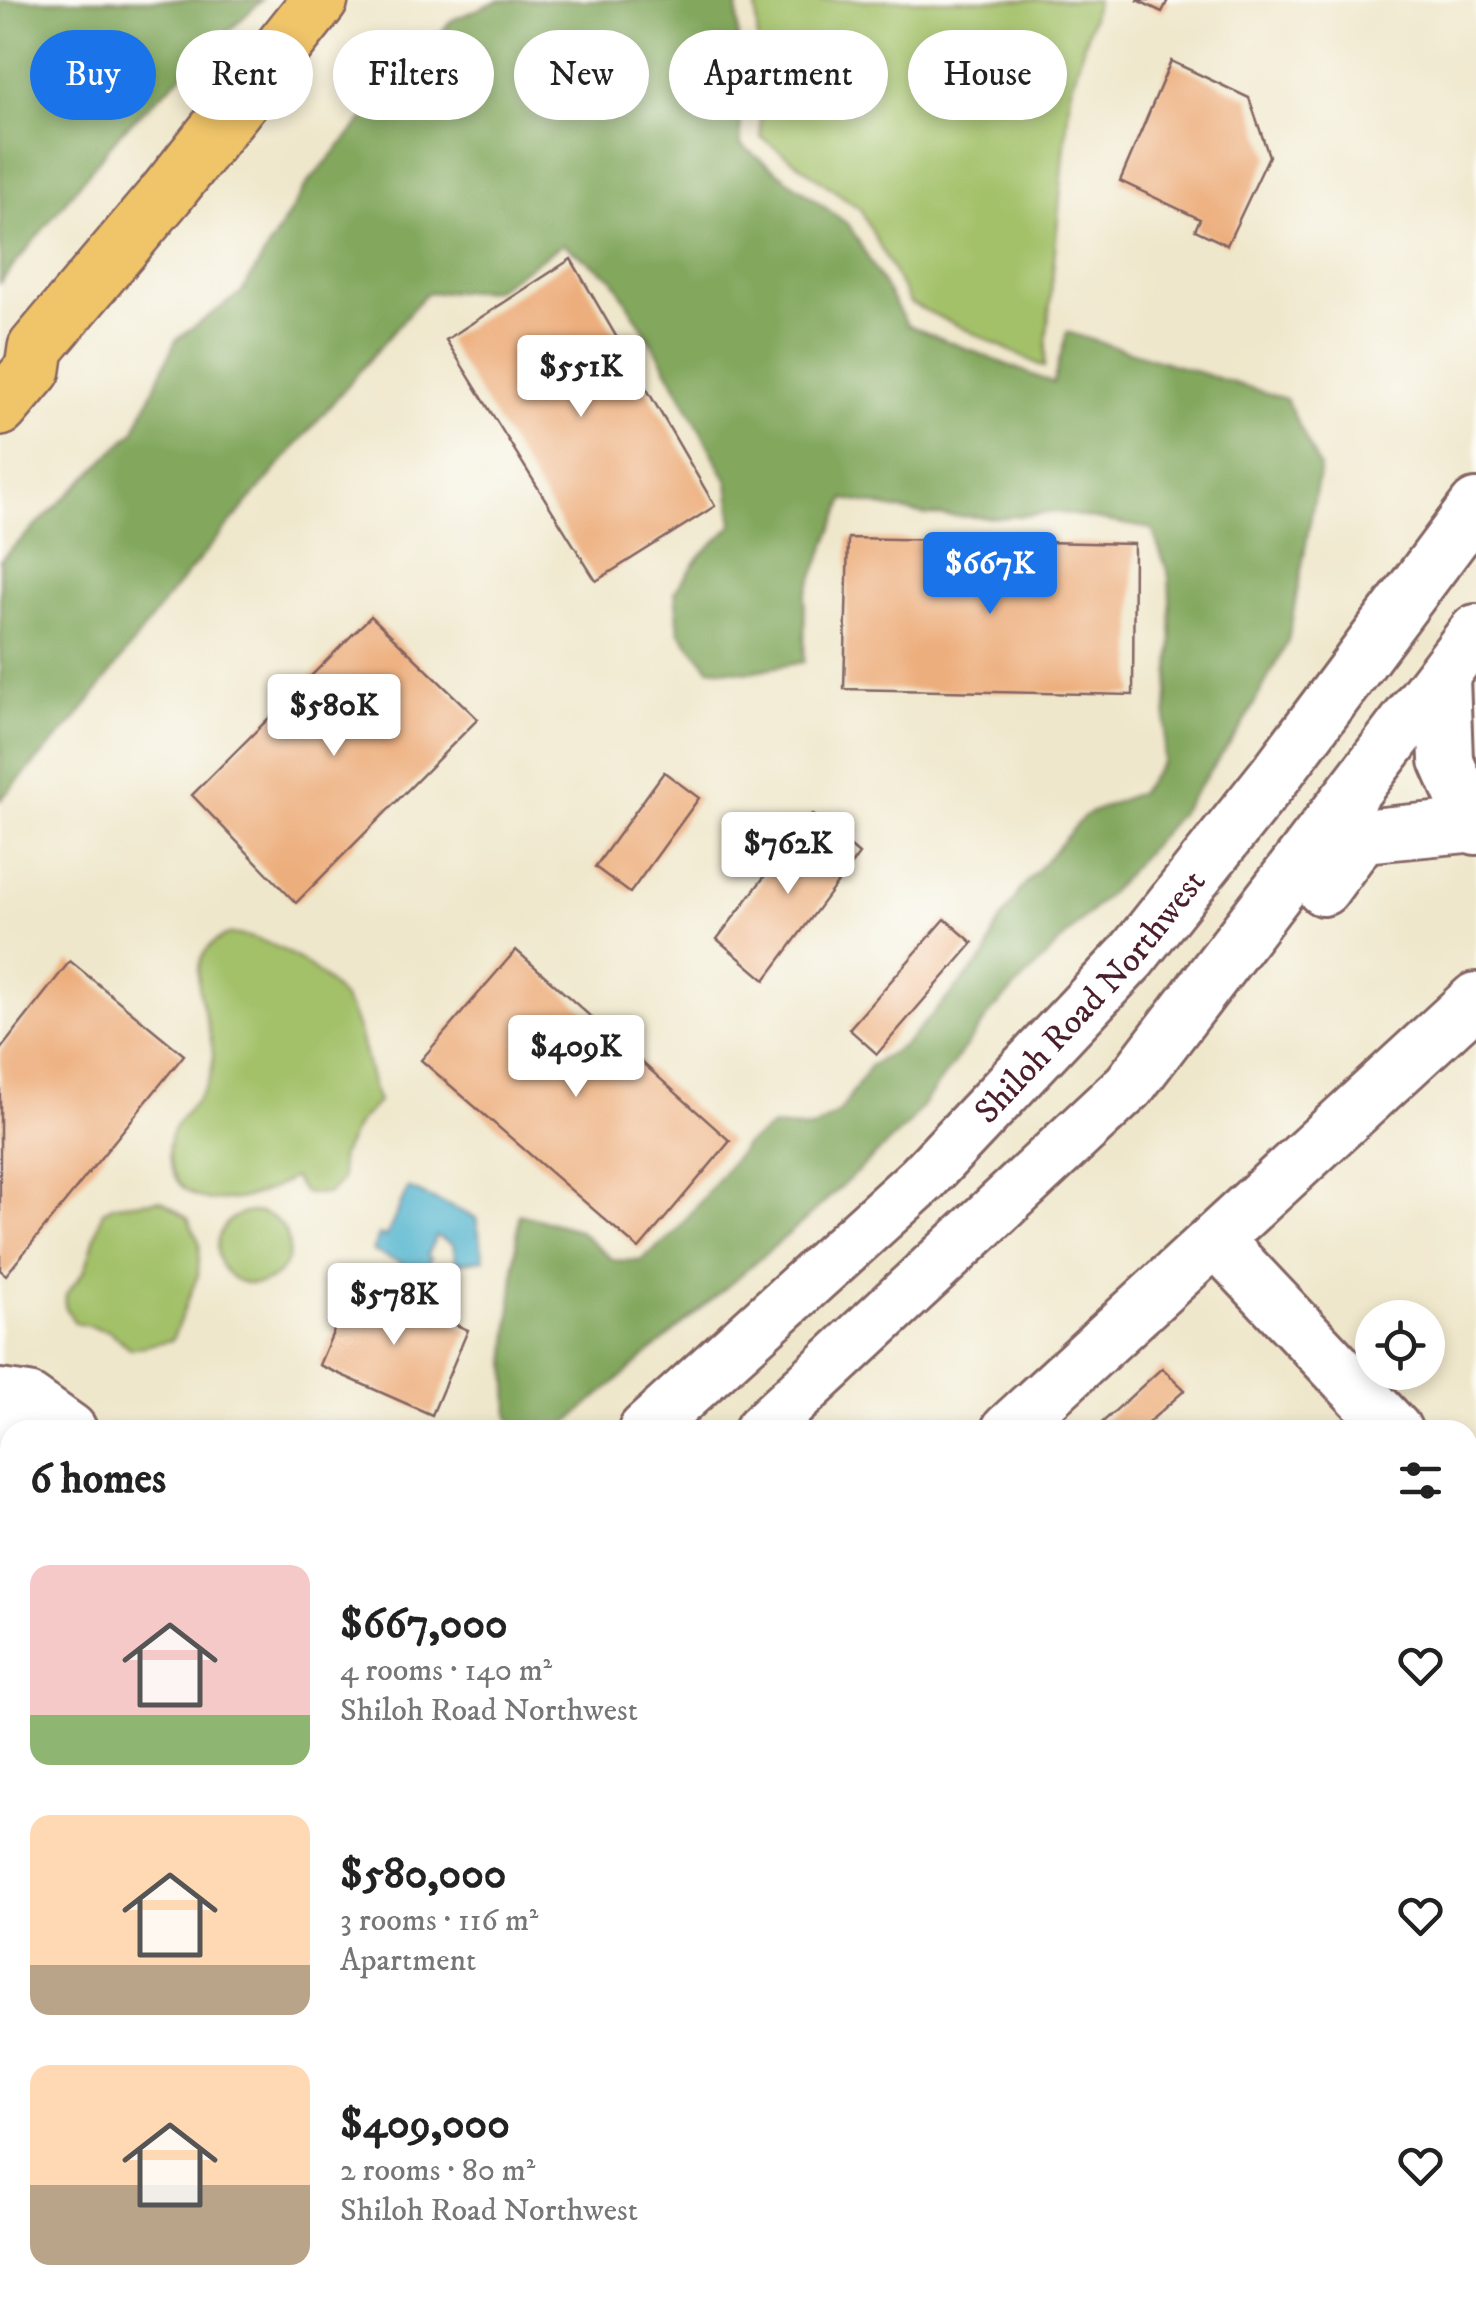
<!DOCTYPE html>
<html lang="en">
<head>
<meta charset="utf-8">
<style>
	:root { --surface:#fff; --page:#f6f6f6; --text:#222; --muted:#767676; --accent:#1a73e8 }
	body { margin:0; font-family:"IM FELL DW Pica",serif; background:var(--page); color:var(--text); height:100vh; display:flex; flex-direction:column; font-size:38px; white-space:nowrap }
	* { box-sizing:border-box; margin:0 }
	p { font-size:32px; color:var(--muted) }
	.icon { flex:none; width:55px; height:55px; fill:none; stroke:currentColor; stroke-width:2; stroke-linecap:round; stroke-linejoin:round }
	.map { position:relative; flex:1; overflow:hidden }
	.drawer { position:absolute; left:0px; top:1420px; width:1478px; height:892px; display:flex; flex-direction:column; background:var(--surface); border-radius:30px 30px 0 0; box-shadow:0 5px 15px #0003 }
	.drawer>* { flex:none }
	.top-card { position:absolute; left:30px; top:30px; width:1418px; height:90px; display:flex; gap:20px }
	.fabs { position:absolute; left:1355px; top:1300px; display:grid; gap:20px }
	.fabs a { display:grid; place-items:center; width:90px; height:90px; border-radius:50%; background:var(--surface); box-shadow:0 5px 15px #0003; font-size:50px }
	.price { position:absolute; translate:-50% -85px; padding:0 22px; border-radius:10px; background:#fff; color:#222; font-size:32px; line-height:65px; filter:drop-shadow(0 2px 5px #0008) }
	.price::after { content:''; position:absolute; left:50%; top:60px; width:30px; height:22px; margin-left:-15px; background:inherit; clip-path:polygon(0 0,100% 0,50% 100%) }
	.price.active { background:var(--accent); color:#fff }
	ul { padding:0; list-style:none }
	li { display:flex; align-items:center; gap:30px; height:250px; padding:0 30px }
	li span { display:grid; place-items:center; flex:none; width:280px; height:200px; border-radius:20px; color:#555 }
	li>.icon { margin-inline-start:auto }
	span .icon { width:120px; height:120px; fill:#fffc; stroke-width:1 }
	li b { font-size:42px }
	h2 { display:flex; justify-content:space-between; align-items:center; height:120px; padding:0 30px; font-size:42px }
	.chip { padding:0 35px; border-radius:45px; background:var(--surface); box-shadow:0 5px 15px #0003; font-size:35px; line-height:90px }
	.chip.active { background:var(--accent); color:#fff }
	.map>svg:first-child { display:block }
	.green { fill:#a3c169; stroke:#76704a; stroke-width:2.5 }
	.forest { fill:#82a75d; stroke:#666344; stroke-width:2.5 }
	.water { fill:#4fb3ce; stroke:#4c697c; stroke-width:2.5 }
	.building { fill:#edae7d }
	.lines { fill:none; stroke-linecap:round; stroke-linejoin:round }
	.minor-casing { stroke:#846563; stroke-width:58 }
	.highway-casing { stroke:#846563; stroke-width:60 }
	.minor { stroke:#fff; stroke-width:52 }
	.highway { stroke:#f0c469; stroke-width:55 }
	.labels { text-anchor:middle; stroke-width:9; stroke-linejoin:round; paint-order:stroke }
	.street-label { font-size:35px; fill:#4a1f2b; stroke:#fdfcf7 }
</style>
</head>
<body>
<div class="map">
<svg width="1476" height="2311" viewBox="0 0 1476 2311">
	<rect width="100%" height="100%" fill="#fdfcf7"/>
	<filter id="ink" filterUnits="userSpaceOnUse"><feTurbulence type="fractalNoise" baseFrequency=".01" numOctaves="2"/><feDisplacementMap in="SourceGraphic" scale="20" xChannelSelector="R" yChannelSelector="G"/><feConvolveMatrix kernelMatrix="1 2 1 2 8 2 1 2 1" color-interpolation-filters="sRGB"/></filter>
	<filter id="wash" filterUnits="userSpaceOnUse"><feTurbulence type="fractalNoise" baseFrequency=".0048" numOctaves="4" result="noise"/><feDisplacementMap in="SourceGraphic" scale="40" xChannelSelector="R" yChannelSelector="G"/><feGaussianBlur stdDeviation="2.25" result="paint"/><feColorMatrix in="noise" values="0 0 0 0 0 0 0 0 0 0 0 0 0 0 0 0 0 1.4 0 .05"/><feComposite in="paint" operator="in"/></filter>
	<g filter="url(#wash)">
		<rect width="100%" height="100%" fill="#efe7cb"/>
		<g class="green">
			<polygon points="756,0 1097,0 1070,92 1044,367 910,303 860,209 761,137"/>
			<path d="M230,934c46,3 107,43 125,86 10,26 13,56 23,82l-20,21 -18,35 2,21 -14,15 -24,-1 -11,-16c-38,25 -116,45 -124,-22 -5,-43 46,-50 44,-100 -2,-43 -41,-99 17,-121z"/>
			<polygon points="161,1200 188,1218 200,1244 198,1275 172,1340 131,1349 109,1331 75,1323 65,1307 66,1294 85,1270 103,1211 115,1205"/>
			<circle cx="253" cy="1248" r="36"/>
		</g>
		<g class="forest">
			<polygon points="0,0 262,0 121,132 0,283"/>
			<polygon points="499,0 737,0 741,145 849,225 907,325 1053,383 1067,332 1286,399 1320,468 1288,641 1242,726 1180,813 1119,883 992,1011 909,1124 805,1220 559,1430 525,1430 509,1418 507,1356 519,1214 578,1230 613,1260 640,1261 675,1233 745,1145 773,1126 812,1129 840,1112 870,1066 905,1044 986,956 995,930 1021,889 1085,815 1140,792 1163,761 1172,643 1169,576 1152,529 1056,512 1000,518 926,515 845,499 805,596 804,662 749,672 709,668 679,632 675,591 700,556 733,525 728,482 661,358 612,278 563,244 494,290 426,293 171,593 77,718 0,800 0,560 134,432 176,340 242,292 307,184 370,112 452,20"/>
			<polygon points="10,1521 10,1595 0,1585 0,1530"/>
			<polygon points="10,1751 10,1923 0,1932 0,1760"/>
		</g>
		<polygon class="water" points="408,1188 476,1218 484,1259 456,1263 453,1244 436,1236 427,1255 431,1258 425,1273 373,1251 379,1235 386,1237"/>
		<g id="blocks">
			<g class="building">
				<polygon points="1137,0 1168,0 1162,12"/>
				<polygon points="1171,61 1249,98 1269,156 1227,245 1195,230 1200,219 1120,181"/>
				<polygon points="571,259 715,506 596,581 446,340"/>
				<polygon points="848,538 1134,544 1133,695 844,689"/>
				<polygon points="371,616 478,719 296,903 192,795"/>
				<polygon points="664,772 699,798 630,893 595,867"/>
				<polygon points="812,814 859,854 765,980 717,939"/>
				<polygon points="945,919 973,943 877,1054 849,1029"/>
				<polygon points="516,950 730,1141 639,1249 421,1060"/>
				<polygon points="70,961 184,1055 6,1275 0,1270 0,1050"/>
				<polygon points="355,1281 468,1330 432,1415 319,1365"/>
				<polygon points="1162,1368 1185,1390 1140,1430 1094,1430"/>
				<polygon points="0,1631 10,1638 10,1647 0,1661"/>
				<polygon points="1468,2142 1476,2152 1476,2212 1468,2220"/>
				<polygon points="1468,2272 1476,2281 1476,2311 940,2311 933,2302 1468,2302"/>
				<polygon points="96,2302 135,2302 143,2311 87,2311"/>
				<polygon points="241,2302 296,2302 286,2311 242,2311 237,2306"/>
				<polygon points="318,2302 343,2302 351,2311 309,2311"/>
				<polygon points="541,2302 585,2302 576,2311 549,2311"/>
				<polygon points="606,2302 634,2302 642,2311 597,2311"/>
			</g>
		</g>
	</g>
	<g filter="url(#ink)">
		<use href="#blocks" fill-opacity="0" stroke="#846563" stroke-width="2.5"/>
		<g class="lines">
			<defs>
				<g id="minor">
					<polyline points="1443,678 1446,760 1476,828"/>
					<polyline points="1323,889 1362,836 1476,825"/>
					<polyline points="1216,1240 1395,1430"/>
					<polyline points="0,1396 28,1400 70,1430"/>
					<path id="s1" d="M645,1430l277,-251 208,-221 147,-185 199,-267"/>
					<polyline points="761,1430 1129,1086 1476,631"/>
					<polyline points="1008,1430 1476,999"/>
					<polyline points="0,1440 10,1458"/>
					<polyline points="1468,1508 1476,1517"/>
					<polyline points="0,2003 10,1994"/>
					<polyline points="0,2099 10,2091"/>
					<polyline points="1468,2101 1476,2111"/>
					<polyline points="0,2302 10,2287"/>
					<polyline points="434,2302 442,2311"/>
					<polyline points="872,2302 880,2311"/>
				</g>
				<polyline id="highway" points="0,408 33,369 36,348 167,193 320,0"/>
			</defs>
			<use href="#minor" class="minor-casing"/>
			<use href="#highway" class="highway-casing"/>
			<use href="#minor" class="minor"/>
			<use href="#highway" class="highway"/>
		</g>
	</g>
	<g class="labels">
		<g class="street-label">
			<text dy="12" stroke="none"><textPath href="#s1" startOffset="622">Shiloh Road Northwest</textPath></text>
		</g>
	</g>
</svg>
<div class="fabs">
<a><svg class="icon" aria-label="locate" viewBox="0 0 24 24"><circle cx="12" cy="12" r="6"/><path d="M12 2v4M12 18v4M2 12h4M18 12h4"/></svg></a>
</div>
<b class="price" style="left:581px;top:420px">$551K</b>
<b class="price active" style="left:990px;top:617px">$667K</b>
<b class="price" style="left:334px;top:759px">$580K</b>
<b class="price" style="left:788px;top:897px">$762K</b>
<b class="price" style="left:576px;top:1100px">$409K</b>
<b class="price" style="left:394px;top:1348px">$578K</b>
<div class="top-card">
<a class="chip active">Buy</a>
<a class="chip">Rent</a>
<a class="chip">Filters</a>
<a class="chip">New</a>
<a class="chip">Apartment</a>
<a class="chip">House</a>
</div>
<section class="drawer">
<h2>6 homes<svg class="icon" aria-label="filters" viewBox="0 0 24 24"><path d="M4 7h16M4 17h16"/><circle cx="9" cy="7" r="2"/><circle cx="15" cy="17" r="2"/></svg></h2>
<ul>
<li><span style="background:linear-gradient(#f6c9c9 75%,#8fb573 0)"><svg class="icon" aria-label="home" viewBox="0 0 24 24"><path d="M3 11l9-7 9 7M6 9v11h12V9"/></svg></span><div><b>$667,000</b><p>4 rooms · 140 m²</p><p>Shiloh Road Northwest</p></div><svg class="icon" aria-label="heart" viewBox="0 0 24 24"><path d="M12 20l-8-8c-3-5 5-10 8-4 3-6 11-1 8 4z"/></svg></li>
<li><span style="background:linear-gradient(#ffd9b3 75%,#b9a48a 0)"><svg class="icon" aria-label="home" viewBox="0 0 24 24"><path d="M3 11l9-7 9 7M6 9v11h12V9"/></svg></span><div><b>$580,000</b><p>3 rooms · 116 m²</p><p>Apartment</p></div><svg class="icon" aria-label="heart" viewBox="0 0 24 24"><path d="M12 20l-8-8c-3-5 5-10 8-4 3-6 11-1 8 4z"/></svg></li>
<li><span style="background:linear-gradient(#ffd9b3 60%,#b9a48a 0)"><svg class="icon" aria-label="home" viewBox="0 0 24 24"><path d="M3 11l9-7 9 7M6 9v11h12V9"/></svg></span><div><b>$409,000</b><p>2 rooms · 80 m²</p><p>Shiloh Road Northwest</p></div><svg class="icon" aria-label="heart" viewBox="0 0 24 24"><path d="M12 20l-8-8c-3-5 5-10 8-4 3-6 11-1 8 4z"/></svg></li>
</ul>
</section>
</div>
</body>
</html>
